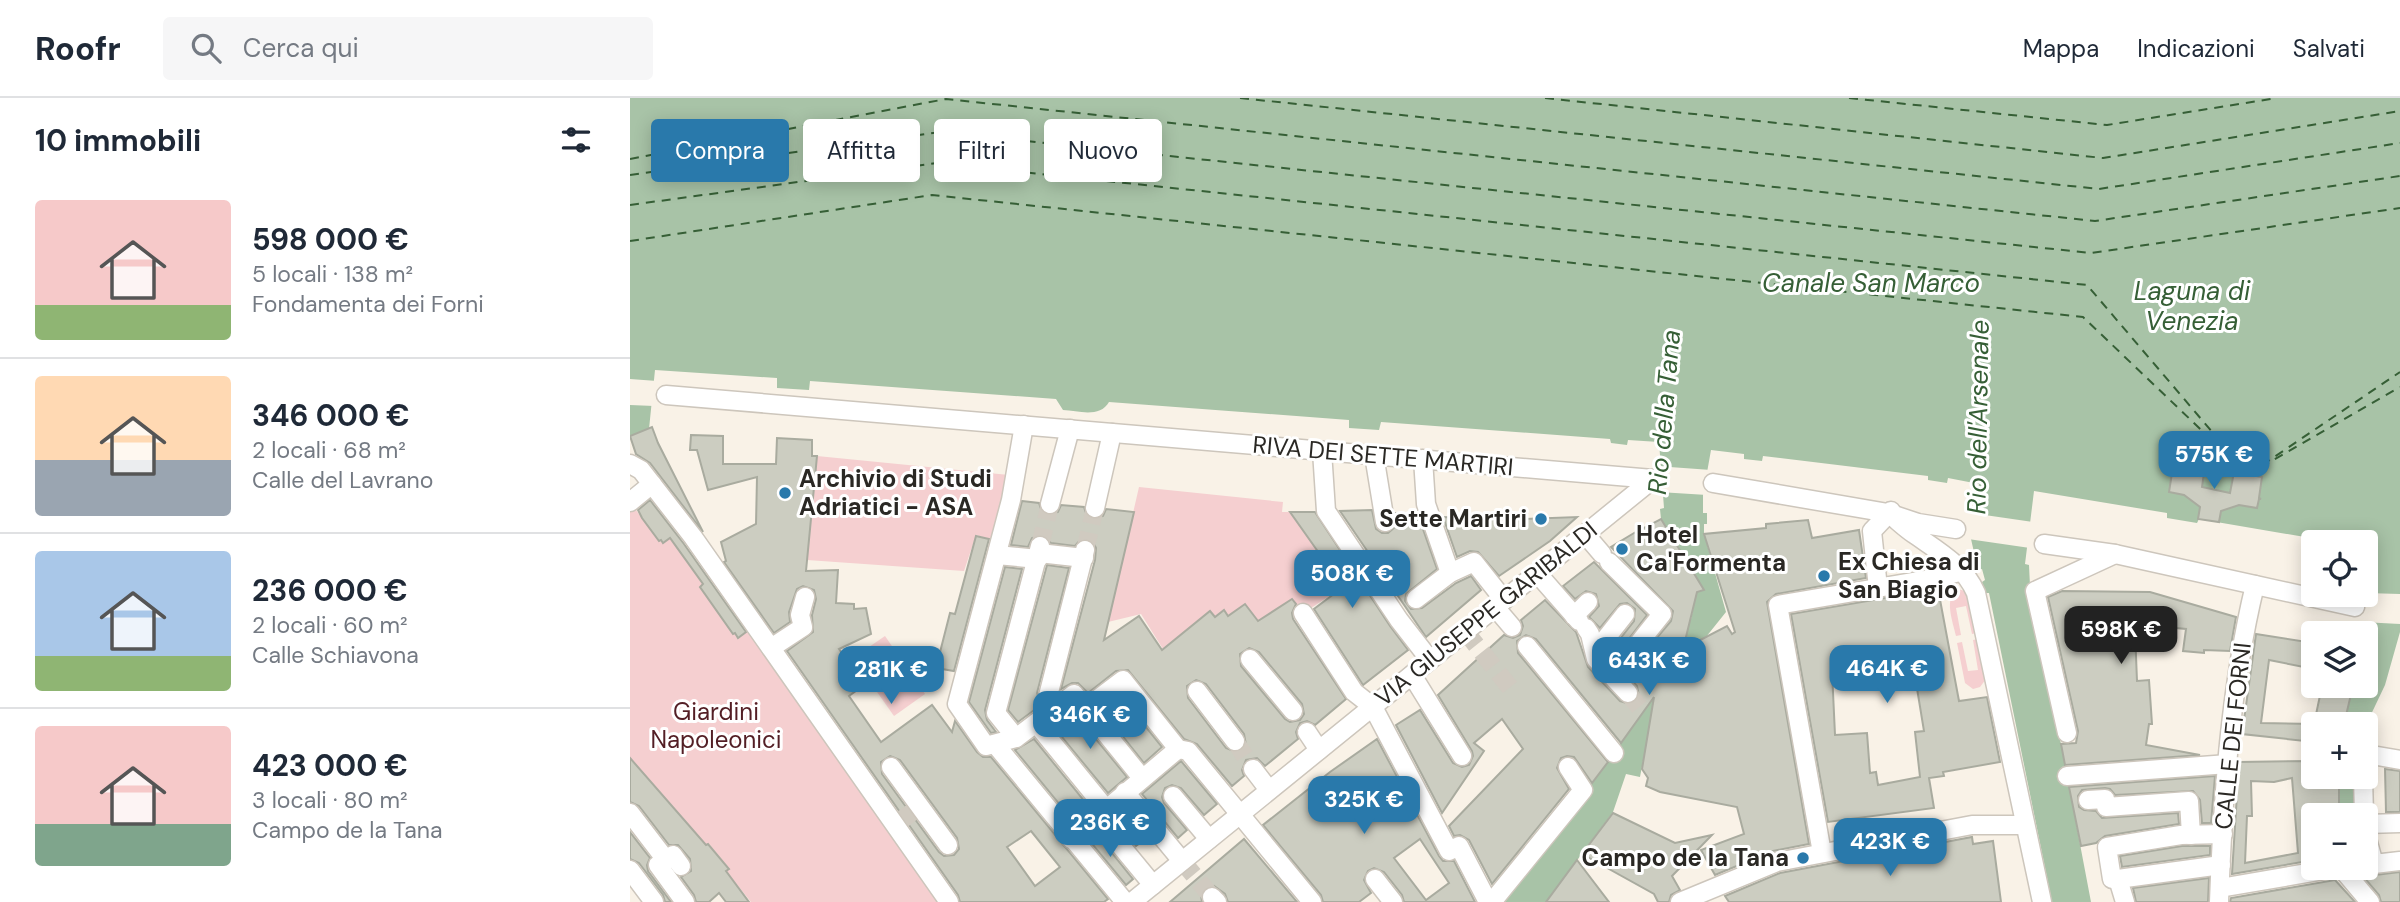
<!DOCTYPE html>
<html lang="it">
<head>
<meta charset="utf-8">
<style>
	:root { --surface:#fff; --page:#f6f6f7; --text:#1f2937; --muted:#747a83; --line:#e0e1e3; --accent:#2979ab }
	body { margin:0; font-family:"DM Sans",sans-serif; background:var(--page); color:var(--text); height:100vh; display:flex; flex-direction:column; font-size:26px; white-space:nowrap }
	* { box-sizing:border-box; margin:0 }
	p { font-size:23px; color:var(--muted) }
	.icon { flex:none; width:38px; height:38px; fill:none; stroke:currentColor; stroke-width:2; stroke-linecap:round; stroke-linejoin:round }
	.map { position:relative; flex:1; overflow:hidden }
	.details { display:flex; flex-direction:column; background:var(--surface); width:630px }
	.details>* { flex:none }
	.top-card { position:absolute; left:21px; top:21px; width:665px; height:63px; display:flex; gap:14px }
	.controls { position:absolute; left:1671px; top:432px; display:grid; gap:14px }
	.controls a { display:grid; place-items:center; width:77px; height:77px; border-radius:7px; background:var(--surface); box-shadow:0 4px 18px #0003; font-size:35px }
	.price { position:absolute; translate:-50% -60px; padding:0 16px; border-radius:14px; background:var(--accent); color:#fff; font-size:23px; line-height:46px; filter:drop-shadow(0 2px 4px #0008) }
	.price::after { content:''; position:absolute; left:50%; top:42px; width:21px; height:16px; margin-left:-10px; background:inherit; clip-path:polygon(0 0,100% 0,50% 100%) }
	.price.selected { background:#222; color:#fff }
	ul { padding:0; list-style:none }
	li { display:flex; align-items:center; gap:21px; height:175px; padding:0 35px }
	li+li { border-top:2px solid var(--line) }
	li span { display:grid; place-items:center; flex:none; width:196px; height:140px; border-radius:7px; color:#555 }
	li>.icon { margin-inline-start:auto }
	span .icon { width:84px; height:84px; fill:#fffc; stroke-width:1 }
	li b { font-size:30px }
	h2 { display:flex; justify-content:space-between; align-items:center; height:84px; padding:0 35px; font-size:30px }
	.tag { padding:0 24px; border-radius:7px; background:var(--surface); box-shadow:0 4px 18px #0003; font-size:24px; line-height:63px }
	.tag.selected { background:var(--accent); color:#fff }
	header { display:flex; align-items:center; gap:42px; box-sizing:border-box; height:98px; padding:0 35px; background:var(--surface); border-bottom:2px solid var(--line) }
	header strong { font-size:33px }
	nav { display:flex; gap:38px; margin-inline-start:auto; font-size:24px }
	.search { width:490px; height:63px; background:var(--page); display:flex; align-items:center; gap:18px; box-sizing:border-box; padding:0 24px; border-radius:7px; color:var(--muted); font-size:26px }
	main { display:flex; flex:1; min-height:0 }
	.map>svg:first-child { display:block }
	.green { fill:#f5cfd0 }
	.water { fill:#a8c3a7 }
	.pier { fill:#f9f2e7 }
	.lines { fill:none; stroke-linecap:round; stroke-linejoin:round }
	.ferry { stroke:#365f36; stroke-width:2; stroke-dasharray:9 7; stroke-linecap:butt }
	.building { fill:#cccdc1; stroke:#a9ab9f; stroke-width:2; fill-rule:evenodd }
	.pedestrian-tunnel { stroke:#d0cac0; stroke-width:18; stroke-dasharray:18 9; stroke-linecap:butt }
	.pedestrian-casing { stroke:#cdc6bc; stroke-width:21 }
	.pedestrian { stroke:#fff; stroke-width:18 }
	.poi-dot { fill:#2979ab; stroke:#fff; stroke-width:2.5 }
	.labels { text-anchor:middle; stroke-width:6; stroke-linejoin:round; paint-order:stroke }
	.street-label { font-size:24px; fill:#2a2824; stroke:#fff }
	.poi-label { font-size:24px; font-weight:bold; fill:#2a2824; stroke:#fff; text-anchor:start }
	.park-label { font-size:24px; fill:#531e25; stroke:#fff }
	.water-label { font-size:26px; font-style:italic; fill:#365f36; stroke:#fff }
</style>
</head>
<body>
<header>
<strong>Roofr</strong>
<div class="search"><svg class="icon" aria-label="search" viewBox="0 0 24 24"><circle cx="10" cy="10" r="6"/><path d="M15 15l6 6"/></svg>Cerca qui</div>
<nav><a>Mappa</a><a>Indicazioni</a><a>Salvati</a></nav>
</header>
<main>
<section class="details">
<h2>10 immobili<svg class="icon" aria-label="filters" viewBox="0 0 24 24"><path d="M4 7h16M4 17h16"/><circle cx="9" cy="7" r="2"/><circle cx="15" cy="17" r="2"/></svg></h2>
<ul>
<li><span style="background:linear-gradient(#f6c9c9 75%,#8fb573 0)"><svg class="icon" aria-label="home" viewBox="0 0 24 24"><path d="M3 11l9-7 9 7M6 9v11h12V9"/></svg></span><div><b>598 000 €</b><p>5 locali · 138 m²</p><p>Fondamenta dei Forni</p></div></li>
<li><span style="background:linear-gradient(#ffd9b3 60%,#9aa5b1 0)"><svg class="icon" aria-label="home" viewBox="0 0 24 24"><path d="M3 11l9-7 9 7M6 9v11h12V9"/></svg></span><div><b>346 000 €</b><p>2 locali · 68 m²</p><p>Calle del Lavrano</p></div></li>
<li><span style="background:linear-gradient(#a9c7e8 75%,#8fb573 0)"><svg class="icon" aria-label="home" viewBox="0 0 24 24"><path d="M3 11l9-7 9 7M6 9v11h12V9"/></svg></span><div><b>236 000 €</b><p>2 locali · 60 m²</p><p>Calle Schiavona</p></div></li>
<li><span style="background:linear-gradient(#f6c9c9 70%,#7fa58c 0)"><svg class="icon" aria-label="home" viewBox="0 0 24 24"><path d="M3 11l9-7 9 7M6 9v11h12V9"/></svg></span><div><b>423 000 €</b><p>3 locali · 80 m²</p><p>Campo de la Tana</p></div></li>
</ul>
</section>
<div class="map">
<svg width="1770" height="804" viewBox="0 0 1770 804">
	<rect width="100%" height="100%" fill="#f9f2e7"/>
	<g class="green">
		<polygon points="187,358 379,377 370,430 365,429 362,442 346,437 334,473 177,462"/>
		<polygon points="509,389 653,404 652,414 660,414 713,489 672,516 662,501 628,524 615,506 598,518 594,512 585,519 580,513 533,551 511,516 478,524"/>
		<polygon points="0,404 29,443 34,445 40,440 73,487 70,490 103,536 105,535 108,539 122,530 314,804 121,804 96,773 99,770 79,746 76,747 0,660"/>
		<path d="M1328,491l10,3 9,41 -5,1 -6,-28 -10,2 5,27 -5,1c-3,-14 -13,-39 2,-47z"/>
		<polygon points="255,538 295,596 264,618 223,560"/>
		<polygon points="1348,541 1356,581 1350,589 1343,591 1335,585 1327,545 1332,544 1338,573 1348,572 1343,542"/>
	</g>
	<g class="water">
		<path d="M0,0h1770v534l-15,53 -19,40 -22,-1 9,-38h13v-52l-6,-1 6,-10 2,-74 -2,-7h-32l-135,-23 -2,4 -30,-5v-5l-133,-22 -9,73 4,1 1,21h-4v5l35,153 30,158h-39l-63,-309h-4l-3,-11 3,-2 -3,-11 -4,1 -7,-31 8,-55 -31,-6 -1,5 -19,-3v-4l-165,-20 -1,5 -18,-2v-5l-33,-4 -8,45v18h4v11h-3v10l22,78 -20,25 -49,90 -9,7 -8,43 -14,-3 -13,38 -67,90h-46l127,-168 64,-115 8,-37 -38,-63 -1,-10 4,-1 -5,-66 -31,-2 -1,5 -16,-2 -1,-4 -229,-17 -2,8 -30,-2v-8l-240,-18c-9,16 -30,9 -46,8l-7,-11 -246,-18 -1,9 -32,-2v-10l-122,-8 -6,59 -19,7z"/>
		<polygon points="1705,679 1728,679 1729,717 1709,717 1709,691"/>
	</g>
	<g class="pier">
		<polygon points="0,281 27,283 24,308 0,307"/>
		<polygon points="1026,368 1081,372 1077,397 1029,394"/>
		<polygon points="1341,415 1403,424 1400,450 1338,441"/>
		<polygon points="1736,495 1770,496 1770,526 1732,524 1733,497 1736,497"/>
	</g>
	<g class="lines">
		<g class="ferry">
			<polyline points="610,0 1469,91 1770,45"/>
			<polyline points="915,0 1473,60 1770,13"/>
			<polyline points="1219,0 1477,27 1647,0"/>
			<polyline points="0,61 316,1 1465,123 1770,78"/>
			<polyline points="0,77 311,34 1461,155 1770,110"/>
			<polyline points="0,107 307,65 1457,187 1618,376"/>
			<polyline points="0,143 302,97 1453,219 1609,368"/>
			<polyline points="1631,369 1770,289"/>
			<polyline points="1619,376 1770,274"/>
		</g>
	</g>
	<g class="building">
		<polygon points="22,329 28,345 73,434 20,365 6,356 0,338"/>
		<path d="M61,337l32,1v28h53l1,-26 35,2v16h5l-11,115 32,-1 -2,33 18,1v5l12,-1 5,26 -32,15 25,36 -15,11 32,46 51,-37 20,27 3,-11 22,31 6,5h8l117,142 -4,3h-144l-2,-7 -171,-244 26,-19 -1,-17 4,-16 -2,-9 -11,-4 -6,3 -8,23 1,10 -16,11 -50,-71 2,-1 -5,-19 35,-18 1,-47 -49,13 -11,-40h-7zM260,658l10,4 57,78 2,11 -5,6 -10,1 -5,-4 -57,-78 -1,-12zM401,733l29,36 -25,19 -28,-39z"/>
		<polygon points="1544,362 1575,368 1572,389 1600,395 1604,374 1632,379 1629,400 1631,401 1629,401 1627,410 1609,407 1591,413 1589,424 1568,421 1570,409 1554,397 1539,394"/>
		<polygon points="20,402 54,446 116,534 108,540 105,535 103,536 70,489 73,486 40,440 33,445 31,442 29,443 12,420 8,412"/>
		<path d="M392,403l17,2 3,9 6,3 10,-3 3,-7 23,2 3,9 6,3 10,-3 3,-7 28,3 -30,128 35,-24 23,34 48,-39 5,6 9,-7 4,6 17,-12 13,17 34,-22 4,5 -4,9 1,6 53,80 -31,26 -8,-4 -7,2 -4,9 2,7 -33,27 -8,-8 -11,2 -4,10 2,6 -12,10 -35,-42 -13,-5 -56,-69 -12,1 -28,22 -10,-10h-6l-11,6 34,-129 1,-12 -3,-6 -6,-3h-6l-6,7 -24,-3 -9,-8 -10,3 -4,9 -17,-2zM619,550l10,4 43,52 2,10 -4,6 -10,2 -5,-3 -44,-53 -1,-12zM566,582l10,4 38,50 2,11 -5,5 -5,2 -10,-4 -38,-50 -1,-12z"/>
		<polygon points="742,412 746,431 752,435 758,435 765,429 765,415 788,417 807,471 776,496 775,503 781,511 792,510 826,485 841,478 851,492 796,539 710,413"/>
		<polygon points="660,414 685,414 760,528 778,552 733,587 684,511 713,489"/>
		<polygon points="813,419 870,422 947,419 920,443 869,478 848,454 840,453 827,459"/>
		<polygon points="1031,421 1074,492 1067,494 1053,551 1097,528 1102,536 1105,534 1074,436 1136,430 1136,426 1178,422 1182,440 1229,432 1236,480 1146,496 1137,504 1179,746 1143,753 1085,777 1071,752 1114,736 1107,709 1030,694 1016,688 1018,680 1012,671 1024,599 991,645 906,541 896,537 887,543 888,555 978,664 962,685 944,659 937,658 931,660 927,670 939,691 862,786 839,742 830,737 824,738 819,728 893,651 872,621 844,645 854,653 812,715 766,627 790,612 823,665 832,669 839,667 843,658 842,653 808,597 874,537 883,540 890,537 893,528 891,522 915,502 946,534 958,569 990,603 1000,606 1005,604 1009,598 1007,588 976,555 982,551 1004,523 1005,511 997,505 990,506 970,530 959,519 969,508 966,496 956,493 945,501 933,488 964,464 1017,517 989,554 990,561 993,565 1005,566 1041,523 1043,513 981,449 1004,435"/>
		<polygon points="346,438 359,441 324,573 306,570 320,515 325,516"/>
		<polygon points="417,467 439,470 407,595 411,607 388,624 378,612"/>
		<polygon points="375,469 392,471 355,612 357,622 366,634 361,635 339,604"/>
		<path d="M1308,491l21,112 28,-4 13,65 -57,10 1,4 -15,2 5,30 -106,14 -37,-208zM1283,566l11,67 -9,1 5,45 -42,8 -2,-13 -6,1 -3,-40 -32,2 -3,-64z"/>
		<polygon points="1432,493 1520,494 1606,519 1600,553 1574,552 1574,555 1553,553 1556,531 1524,528 1524,531 1505,533 1507,583 1519,582 1522,626 1519,626 1516,647 1570,657 1435,667 1431,646 1446,645 1448,633 1418,499"/>
		<polygon points="1626,536 1684,545 1684,571 1639,562 1631,625 1684,626 1684,644 1612,636"/>
		<polygon points="1692,588 1723,588 1714,626 1684,626"/>
		<polygon points="491,598 532,649 514,665 472,612"/>
		<polygon points="442,612 497,679 478,695 422,627"/>
		<polygon points="404,641 460,710 444,724 385,652"/>
		<path d="M747,641l62,117 4,5h11l21,41h-71l-2,-7 -18,-23 -10,-4 -6,3 -4,9 7,13 -12,9h-36l-2,-7 -58,-70 67,-53zM790,741l29,44 -23,17 -32,-42z"/>
		<polygon points="0,660 76,747 78,746 99,771 96,773 119,804 96,804 89,795 79,804 66,804 64,797 51,779 61,773 60,761 48,747 39,747 9,708 0,704"/>
		<polygon points="551,663 587,706 574,717 551,690 542,687 535,690 532,699 534,705 557,732 548,740 512,696"/>
		<path d="M1684,663v16h21l4,12v27h-25v44l-82,14 7,-112zM1662,680l6,75 -53,10 2,-47h5l-1,-35 23,1z"/>
		<polygon points="1755,671 1770,673 1770,714 1756,714"/>
		<polygon points="1585,678 1581,725 1572,725 1570,702 1563,693 1485,697 1480,691 1475,690 1452,692 1448,698 1449,709 1454,712 1466,713 1472,720 1548,715 1549,726 1475,738 1466,745 1451,748 1439,689"/>
		<polygon points="494,711 518,739 506,748 483,721"/>
		<polygon points="983,715 1045,745 1082,737 1042,778 1050,792 1041,797 1039,804 1028,804 1024,796 952,756"/>
		<polygon points="0,734 20,760 17,767 18,773 41,804 35,804 33,797 9,765 0,761"/>
		<polygon points="466,735 503,781 496,787 458,741"/>
		<polygon points="1342,739 1343,746 1363,743 1371,804 1099,804 1095,798 1150,775"/>
		<polygon points="614,741 667,804 598,804 595,796 584,788 574,792 571,797 572,804 540,804"/>
		<polygon points="1552,748 1580,748 1580,757 1492,769 1490,758"/>
		<polygon points="947,762 979,804 916,804"/>
		<polygon points="1726,770 1733,770 1739,776 1745,777 1770,774 1770,804 1751,804 1749,797"/>
		<polygon points="1579,780 1578,804 1506,804 1503,790"/>
		<polygon points="1705,782 1725,804 1600,804 1601,800"/>
	</g>
	<g class="lines">
		<g class="pedestrian-tunnel">
			<polyline points="410,448 420,406"/>
			<polyline points="455,452 465,410"/>
			<polyline points="835,533 882,592"/>
			<polyline points="998,595 1011,611"/>
			<polyline points="605,643 623,671"/>
			<polyline points="269,724 286,711"/>
			<polyline points="552,763 582,799"/>
		</g>
		<defs>
			<g id="pedestrian">
				<polyline points="36,297 1023,381"/>
				<polyline points="394,327 381,402 327,606 356,648 386,640 427,609 418,598 455,452"/>
				<polyline points="692,353 696,413 769,522 800,562"/>
				<polyline points="744,357 755,424"/>
				<polyline points="793,361 796,406 820,475"/>
				<polyline points="0,366 11,372 63,439 319,804"/>
				<polyline points="1083,385 1258,415 1288,425 1326,431"/>
				<polyline points="0,404 22,386"/>
				<polyline points="420,406 440,331"/>
				<polyline points="465,410 482,335"/>
				<path d="M1258,415c9,7 17,15 26,21 24,17 50,31 62,59l66,309"/>
				<polyline points="955,436 972,456"/>
				<polyline points="1414,446 1485,456 1725,509"/>
				<polyline points="409,455 454,460"/>
				<polyline points="367,457 408,461"/>
				<polyline points="979,464 1032,516 1000,556"/>
				<polyline points="907,475 949,523"/>
				<polyline points="1248,490 1242,433 1261,413"/>
				<polyline points="786,501 820,475 844,464 874,502"/>
				<polyline points="865,509 882,529"/>
				<polyline points="673,515 724,594 743,609 819,753 829,748 858,804"/>
				<polyline points="944,518 958,504"/>
				<polyline points="956,530 960,536 966,561 998,595"/>
				<polyline points="973,544 995,516"/>
				<polyline points="897,548 984,655"/>
				<polyline points="141,550 173,529 170,517 175,499"/>
				<polyline points="620,561 663,613"/>
				<polyline points="782,577 832,658"/>
				<polyline points="567,593 605,643"/>
				<polyline points="427,609 444,596 512,680"/>
				<polyline points="456,610 493,582 548,651 558,653 682,804"/>
				<polyline points="406,625 476,711"/>
				<polyline points="677,634 689,652"/>
				<polyline points="1437,635 1405,493 1485,456"/>
				<polyline points="386,640 366,615 410,448"/>
				<polyline points="365,646 495,804"/>
				<polyline points="1736,656 1770,662"/>
				<polyline points="261,669 318,747"/>
				<polyline points="623,671 639,692"/>
				<polyline points="1437,678 1598,666"/>
				<polyline points="1733,679 1734,718"/>
				<polyline points="495,694 552,763"/>
				<polyline points="543,698 579,741"/>
				<polyline points="1458,702 1475,701 1476,709 1559,703 1561,737"/>
				<polyline points="0,715 36,762 28,767 55,804"/>
				<polyline points="467,719 523,787"/>
				<polyline points="1736,726 1770,725"/>
				<polyline points="1736,737 1744,766 1770,763"/>
				<polyline points="441,741 548,651"/>
				<polyline points="1192,755 1148,507 1306,480 1333,473"/>
				<polyline points="36,762 43,757 51,768"/>
				<polyline points="0,772 24,804"/>
				<polyline points="745,781 763,804"/>
				<polyline points="1488,781 1482,781 1477,749 1551,737 1593,736"/>
				<polyline points="1488,781 1591,767"/>
				<polyline points="1488,781 1495,804"/>
				<polyline points="1590,790 1706,770 1713,772 1740,804"/>
				<polyline points="582,799 587,804"/>
				<polyline points="502,804 1023,381"/>
				<polyline points="862,804 953,692 938,669"/>
				<polyline points="1050,804 1147,764 1342,727 1394,727"/>
				<path d="M1589,804c4,-106 11,-214 36,-317"/>
			</g>
		</defs>
		<use href="#pedestrian" class="pedestrian-casing"/>
		<use href="#pedestrian" class="pedestrian"/>
	</g>
	<g class="poi-dot">
		<circle cx="155" cy="395" r="7"/>
		<circle cx="911" cy="421" r="7"/>
		<circle cx="992" cy="451" r="7"/>
		<circle cx="1194" cy="478" r="7"/>
		<circle cx="1173" cy="760" r="7"/>
	</g>
	<g class="labels">
		<g class="street-label">
			<text transform="translate(753 358) rotate(5)" y="8">RIVA DEI SETTE MARTIRI</text>
			<text transform="translate(856 516) rotate(-39)" y="8">VIA GIUSEPPE GARIBALDI</text>
			<text transform="translate(1603 638) rotate(-84)" y="8">CALLE DEI FORNI</text>
		</g>
		<g class="poi-label">
			<text x="169" y="389">Archivio di Studi<tspan x="169" dy="28">Adriatici - ASA</tspan></text>
			<text x="897" y="429" text-anchor="end">Sette Martiri</text>
			<text x="1006" y="445">Hotel<tspan x="1006" dy="28">Ca'Formenta</tspan></text>
			<text x="1208" y="472">Ex Chiesa di<tspan x="1208" dy="28">San Biagio</tspan></text>
			<text x="1159" y="768" text-anchor="end">Campo de la Tana</text>
		</g>
		<g class="park-label">
			<text x="86" y="622">Giardini<tspan x="86" dy="28">Napoleonici</tspan></text>
		</g>
		<g class="water-label">
			<text x="1241" y="194">Canale San Marco</text>
			<text x="1562" y="202">Laguna di<tspan x="1562" dy="30">Venezia</tspan></text>
			<text transform="translate(1034 314) rotate(-85)" y="9">Rio della Tana</text>
			<text transform="translate(1348 319) rotate(-89)" y="9">Rio dell'Arsenale</text>
		</g>
	</g>
</svg>
<div class="controls">
<a><svg class="icon" aria-label="locate" viewBox="0 0 24 24"><circle cx="12" cy="12" r="6"/><path d="M12 2v4M12 18v4M2 12h4M18 12h4"/></svg></a>
<a><svg class="icon" aria-label="layers" viewBox="0 0 24 24"><path d="M12 4l9 5-9 5-9-5zM3 14l9 5 9-5"/></svg></a>
<a>+</a>
<a>−</a>
</div>
<b class="price" style="left:1584px;top:393px">575K €</b>
<b class="price" style="left:722px;top:512px">508K €</b>
<b class="price selected" style="left:1491px;top:568px">598K €</b>
<b class="price" style="left:1019px;top:599px">643K €</b>
<b class="price" style="left:1257px;top:607px">464K €</b>
<b class="price" style="left:261px;top:608px">281K €</b>
<b class="price" style="left:460px;top:653px">346K €</b>
<b class="price" style="left:734px;top:738px">325K €</b>
<b class="price" style="left:480px;top:761px">236K €</b>
<b class="price" style="left:1260px;top:780px">423K €</b>
<div class="top-card">
<a class="tag selected">Compra</a>
<a class="tag">Affitta</a>
<a class="tag">Filtri</a>
<a class="tag">Nuovo</a>
</div>
</div>
</main>
</body>
</html>
